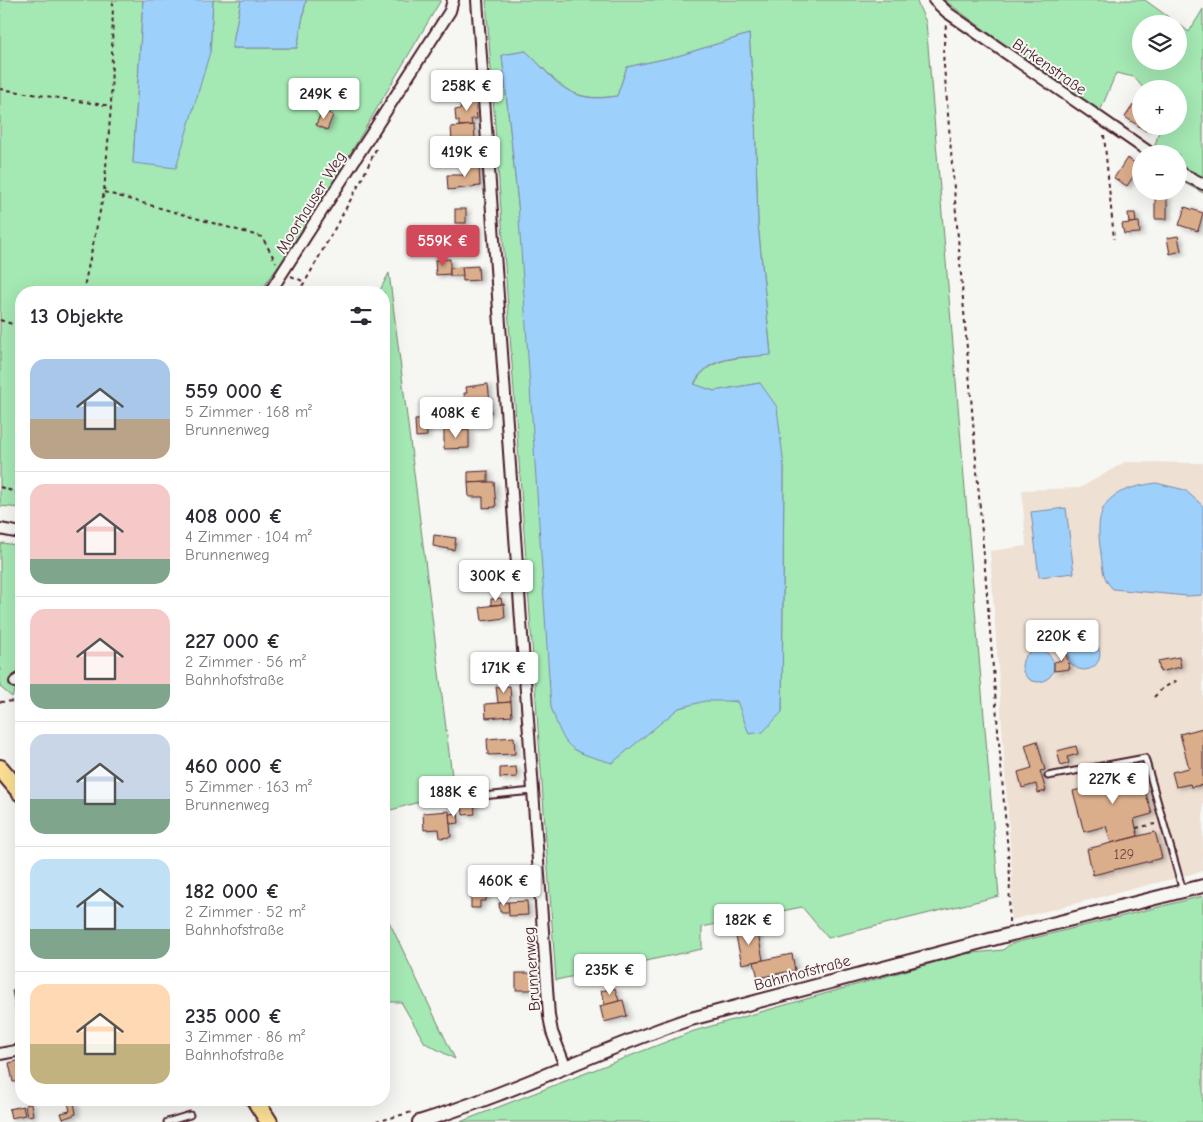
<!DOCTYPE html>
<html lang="de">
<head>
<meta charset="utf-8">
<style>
	:root { --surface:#fff; --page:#f7f7f7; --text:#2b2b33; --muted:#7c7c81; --line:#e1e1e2; --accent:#d1495b }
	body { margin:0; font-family:"Comic Neue",sans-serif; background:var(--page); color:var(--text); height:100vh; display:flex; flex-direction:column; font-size:19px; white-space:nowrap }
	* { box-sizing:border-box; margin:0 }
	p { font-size:16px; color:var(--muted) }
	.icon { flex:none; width:28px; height:28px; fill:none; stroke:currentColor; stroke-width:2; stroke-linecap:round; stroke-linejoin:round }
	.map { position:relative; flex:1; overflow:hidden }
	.side { position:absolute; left:15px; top:286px; width:375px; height:820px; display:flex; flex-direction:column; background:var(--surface); border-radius:20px; box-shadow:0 5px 20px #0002 }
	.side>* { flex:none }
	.buttons { position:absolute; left:1132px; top:15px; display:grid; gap:10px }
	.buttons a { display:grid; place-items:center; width:55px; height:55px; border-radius:50%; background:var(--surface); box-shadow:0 5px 20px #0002; font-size:25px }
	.price { position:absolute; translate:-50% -42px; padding:0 11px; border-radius:5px; background:#fff; color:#222; font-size:16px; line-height:32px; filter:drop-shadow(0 1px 2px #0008) }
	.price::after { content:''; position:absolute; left:50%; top:30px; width:15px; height:11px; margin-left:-8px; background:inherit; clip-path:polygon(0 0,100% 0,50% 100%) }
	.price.on { background:var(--accent); color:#fff }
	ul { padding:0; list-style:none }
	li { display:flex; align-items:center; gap:15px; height:125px; padding:0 15px }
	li+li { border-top:1px solid var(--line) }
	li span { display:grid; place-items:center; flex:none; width:140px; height:100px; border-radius:15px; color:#555 }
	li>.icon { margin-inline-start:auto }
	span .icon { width:60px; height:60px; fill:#fffc; stroke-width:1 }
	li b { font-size:21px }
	h2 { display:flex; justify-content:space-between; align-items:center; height:60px; padding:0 15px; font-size:21px }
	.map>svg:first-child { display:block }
	.built { fill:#eee0d3 }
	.green { fill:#a4e8b3; stroke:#77846f; fill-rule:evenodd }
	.water { fill:#9dd1fb; stroke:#7c8aa8 }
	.building { fill:#daad8b; stroke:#4a1f2b; filter:url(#shadow) }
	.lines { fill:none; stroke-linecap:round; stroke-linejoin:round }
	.service-casing { stroke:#4a1f2b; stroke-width:9 }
	.minor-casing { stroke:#4a1f2b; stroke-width:14 }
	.tertiary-casing { stroke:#4a1f2b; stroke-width:16 }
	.trunk-casing { stroke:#4a1f2b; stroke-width:20 }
	.path { stroke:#4a1f2b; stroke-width:2; stroke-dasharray:4 4; stroke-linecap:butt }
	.service { stroke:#f6f6f2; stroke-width:5 }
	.minor { stroke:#f6f6f2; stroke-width:10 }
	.tertiary { stroke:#f6f6f2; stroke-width:12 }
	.trunk { stroke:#fbdf96; stroke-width:16 }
	.labels { text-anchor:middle; stroke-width:4; stroke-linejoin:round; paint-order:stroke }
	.number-label { font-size:14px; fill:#6e4243 }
	.street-label { font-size:16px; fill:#4a1f2b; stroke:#f6f6f2 }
</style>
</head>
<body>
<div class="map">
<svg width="1203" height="1122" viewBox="0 0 1203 1122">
	<defs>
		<filter id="shadow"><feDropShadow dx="3.5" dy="2" stdDeviation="2.5" flood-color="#0004"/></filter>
	</defs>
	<rect width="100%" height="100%" fill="#f6f6f2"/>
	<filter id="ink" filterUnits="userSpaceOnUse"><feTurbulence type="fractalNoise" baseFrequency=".02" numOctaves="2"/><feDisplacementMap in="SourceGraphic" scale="10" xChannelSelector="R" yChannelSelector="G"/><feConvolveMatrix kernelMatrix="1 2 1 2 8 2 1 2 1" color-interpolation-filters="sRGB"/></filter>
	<g filter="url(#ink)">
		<polygon class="built" points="1125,462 1203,463 1203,871 1011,920 1012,872 990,551 1026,546 1022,490 1080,488"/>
		<g class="green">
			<polygon points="0,0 143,0 133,162 210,52 213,0 241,0 232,48 297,48 306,0 441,0 308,225 260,292 21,292 21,508 0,506"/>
			<path d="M486,0h430l10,22 73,874 -171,42 -26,-31 -100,20v22l-146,31zM749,34l6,83 3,107 13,130c-30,6 -61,-1 -77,31l20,6 46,-8 24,84 -2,245c-32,-7 -75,-22 -105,-3 -23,15 -43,36 -65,54l-94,-559 -16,-149 24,-4c32,30 40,53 91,45l10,-29 51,-11z"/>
			<polygon points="944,0 1145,0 1178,24 1141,24 1141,61 1179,61 1179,24 1189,32 1203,9 1203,193 1179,180 1179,154 1152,154 1161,126 1179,126 1179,89 1144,89 1134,77 1116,73 1099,114"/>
			<polygon points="389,273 454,792 384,812 384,292 379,292"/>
			<polygon points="3,543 21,546 21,678 12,697 0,687 0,544"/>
			<polygon points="1203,896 1203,1122 460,1122 694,1031 964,954 1003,950 1010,944"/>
			<polygon points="384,911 455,1059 425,1043 401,1002 384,1002"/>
		</g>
		<g class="water">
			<polygon points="143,0 213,0 210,52 176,168 133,163"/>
			<polygon points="241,0 306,0 297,48 232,48"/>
			<path d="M749,34l6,83 3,107 13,131c-29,3 -63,-1 -77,29l20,7 46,-8 17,24 7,60 -2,245 -19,20 -14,2 -12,-33h-32l-26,7 -67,55c-44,-13 -46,-12 -61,-56l-33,-503 -16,-149 24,-4c31,30 41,54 91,45l10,-29 51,-11z"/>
			<path d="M1156,483l29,7 18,16v89l-16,1 -74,-7c-11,-11 -10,-20 -12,-35 -8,-50 6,-64 55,-71z"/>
			<polygon points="1066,508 1074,573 1039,577 1031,512"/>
			<circle cx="1084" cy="654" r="16"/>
			<circle cx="1038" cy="666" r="16"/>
		</g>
		<g class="building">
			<polygon points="475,97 477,119 471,119 472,125 459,126 459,121 456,121 455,110 461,109 460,99"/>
			<polygon points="1133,105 1141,110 1141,126 1149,126 1146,131 1125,117"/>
			<polygon points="322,110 333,115 327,130 316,125"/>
			<polygon points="474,125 475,139 452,141 451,127"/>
			<polygon points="1127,158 1140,166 1127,186 1114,178"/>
			<polygon points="463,165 479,165 480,186 448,190 447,175 464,175"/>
			<polygon points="1167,197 1167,219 1155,219 1155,198"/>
			<polygon points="1185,207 1203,213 1198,231 1179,225"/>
			<rect x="455" y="209" width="11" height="14"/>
			<polygon points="1128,213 1135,213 1136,223 1129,223"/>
			<polygon points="1139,222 1140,233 1124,234 1122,224"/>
			<polygon points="1178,236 1181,251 1170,254 1167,238"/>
			<polygon points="450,259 450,274 436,275 435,260"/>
			<polygon points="478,266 479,280 463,281 462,267"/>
			<polygon points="462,267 463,276 450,276 450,268"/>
			<polygon points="488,384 491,413 474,415 473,402 465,403 464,393 467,393 466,387"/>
			<polygon points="426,419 427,436 416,437 415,420"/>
			<polygon points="469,429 469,448 444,449 444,430"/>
			<polygon points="488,471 488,482 468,483 468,472"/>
			<polygon points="488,482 494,482 496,507 483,508 483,497 469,497 468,483"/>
			<polygon points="434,535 456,538 454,550 433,546"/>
			<polygon points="501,598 502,604 491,605 491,599"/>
			<polygon points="504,604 505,618 482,621 480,607"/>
			<polygon points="1064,647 1070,669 1054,671 1054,662 1062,660 1060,648"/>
			<polygon points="1179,657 1181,667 1160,672 1158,661"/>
			<polygon points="510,686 511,702 498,703 496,687"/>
			<polygon points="511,702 512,716 486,718 485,704"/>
			<polygon points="1203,728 1203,785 1191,787 1190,784 1176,787 1172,772 1189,768 1180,734"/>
			<polygon points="514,737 515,754 488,755 487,739"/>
			<polygon points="1037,741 1045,770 1040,771 1046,791 1038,793 1036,784 1022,788 1018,772 1032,768 1025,745"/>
			<polygon points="1076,746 1078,754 1067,757 1069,763 1061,766 1057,751"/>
			<polygon points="1112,766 1116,780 1140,774 1152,814 1134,819 1138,836 1111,843 1106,826 1084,832 1073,791 1098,785 1094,770"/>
			<polygon points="516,767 517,777 500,778 500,768"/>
			<polygon points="474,798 475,814 463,815 462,799"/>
			<polygon points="449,811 451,837 440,838 439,829 424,830 423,813"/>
			<polygon points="458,813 459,823 450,824 449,814"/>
			<polygon points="1155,832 1162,858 1093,875 1087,849"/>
			<polygon points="486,893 486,901 480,901 480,908 471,908 471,894"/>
			<polygon points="527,901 528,915 509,916 508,902"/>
			<polygon points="508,902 509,912 500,912 499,903"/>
			<polygon points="757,928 763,960 742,964 735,932"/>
			<polygon points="792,954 795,970 758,978 754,962"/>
			<rect x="516" y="973" width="17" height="17"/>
			<polygon points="615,988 619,1001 605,1005 601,991"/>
			<polygon points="21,989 21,1009 16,1010 12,991"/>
			<polygon points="623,1000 627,1016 604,1022 600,1006"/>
			<polygon points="21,1060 21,1081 13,1082 9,1063"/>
			<polygon points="74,1101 76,1114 63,1119 61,1113 70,1111 68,1103"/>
			<polygon points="31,1104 33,1115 27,1116 25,1105"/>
			<polygon points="23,1106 25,1115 11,1118 9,1109"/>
		</g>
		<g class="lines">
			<defs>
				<g id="service">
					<polyline points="1048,776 1145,758 1183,891"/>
					<polyline points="482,796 533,791"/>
					<polyline points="167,1122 190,1115"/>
				</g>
				<g id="minor">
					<polyline points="477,0 549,1016 552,1032 565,1066"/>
					<polyline points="934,0 948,13 1152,154"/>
					<polyline points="1179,172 1203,184"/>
					<polyline points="270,292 450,11 453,0"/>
					<polyline points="0,529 21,533"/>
					<polyline points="15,682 21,678"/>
					<polyline points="0,1054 21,1050"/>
				</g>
				<path id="tertiary" d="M419,1122c91,-28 177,-71 268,-102l321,-85 195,-49"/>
				<g id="trunk">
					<polyline points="0,768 21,793"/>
					<polyline points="255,1100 269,1122"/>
				</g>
			</defs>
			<use href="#service" class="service-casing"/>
			<use href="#minor" class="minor-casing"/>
			<use href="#tertiary" class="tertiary-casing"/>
			<use href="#trunk" class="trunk-casing"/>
			<g class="path">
				<polyline points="946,25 943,53 1010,877 1009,922"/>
				<polyline points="0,89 111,106"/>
				<polyline points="1104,135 1114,239"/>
				<polyline points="104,192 262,237 276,262"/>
				<polyline points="291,276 305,282"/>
				<polyline points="83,292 104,192 111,106 113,0"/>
				<polyline points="297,292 305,282 361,181 376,149"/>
				<polyline points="0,320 21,327"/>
				<polyline points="0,487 21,494"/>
				<polyline points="1154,697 1163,688 1178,680"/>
				<polyline points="0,702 15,701 21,697"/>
				<polyline points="1136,828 1155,824"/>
				<polyline points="376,1122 412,1112"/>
			</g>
			<use href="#service" class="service"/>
			<use href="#minor" class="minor"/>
			<use href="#tertiary" class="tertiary"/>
			<use href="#trunk" class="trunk"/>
		</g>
	</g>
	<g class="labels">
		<g class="number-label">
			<text x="1124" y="859">129</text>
		</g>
		<g class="street-label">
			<text transform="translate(1050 66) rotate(35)" y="6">Birkenstraße</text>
			<text transform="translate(310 202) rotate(-58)" y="6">Moorhauser Weg</text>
			<text transform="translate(531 969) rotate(-94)" y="6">Brunnenweg</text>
			<text transform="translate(802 972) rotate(-15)" y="6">Bahnhofstraße</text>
		</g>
	</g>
</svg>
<div class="buttons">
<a><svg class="icon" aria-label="layers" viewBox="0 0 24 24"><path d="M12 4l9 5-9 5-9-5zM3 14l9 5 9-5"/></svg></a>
<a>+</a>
<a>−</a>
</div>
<b class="price" style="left:467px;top:112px">258K €</b>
<b class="price" style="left:324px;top:120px">249K €</b>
<b class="price" style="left:465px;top:178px">419K €</b>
<b class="price on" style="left:443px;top:267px">559K €</b>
<b class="price" style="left:456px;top:439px">408K €</b>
<b class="price" style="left:496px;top:602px">300K €</b>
<b class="price" style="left:1062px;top:662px">220K €</b>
<b class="price" style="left:504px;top:694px">171K €</b>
<b class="price" style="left:1113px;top:805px">227K €</b>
<b class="price" style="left:454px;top:818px">188K €</b>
<b class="price" style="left:504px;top:907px">460K €</b>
<b class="price" style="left:749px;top:946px">182K €</b>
<b class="price" style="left:610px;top:996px">235K €</b>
<section class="side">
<h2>13 Objekte<svg class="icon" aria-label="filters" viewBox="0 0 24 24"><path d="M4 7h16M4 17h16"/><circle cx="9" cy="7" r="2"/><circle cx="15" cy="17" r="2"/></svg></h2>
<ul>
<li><span style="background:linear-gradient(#a9c7e8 60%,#b9a48a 0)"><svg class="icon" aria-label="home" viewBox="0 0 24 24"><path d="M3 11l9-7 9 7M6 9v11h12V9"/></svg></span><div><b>559 000 €</b><p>5 Zimmer · 168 m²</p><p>Brunnenweg</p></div></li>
<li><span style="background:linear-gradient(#f6c9c9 75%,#7fa58c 0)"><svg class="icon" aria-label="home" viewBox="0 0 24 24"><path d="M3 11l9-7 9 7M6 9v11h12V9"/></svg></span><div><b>408 000 €</b><p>4 Zimmer · 104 m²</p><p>Brunnenweg</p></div></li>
<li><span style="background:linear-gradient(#f6c9c9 75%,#7fa58c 0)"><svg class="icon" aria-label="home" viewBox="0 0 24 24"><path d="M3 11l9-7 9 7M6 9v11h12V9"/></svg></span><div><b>227 000 €</b><p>2 Zimmer · 56 m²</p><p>Bahnhofstraße</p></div></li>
<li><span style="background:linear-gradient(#c9d6e8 65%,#7fa58c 0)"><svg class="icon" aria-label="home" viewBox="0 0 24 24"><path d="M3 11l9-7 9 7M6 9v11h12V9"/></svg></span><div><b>460 000 €</b><p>5 Zimmer · 163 m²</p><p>Brunnenweg</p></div></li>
<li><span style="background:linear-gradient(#bfe0f5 70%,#7fa58c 0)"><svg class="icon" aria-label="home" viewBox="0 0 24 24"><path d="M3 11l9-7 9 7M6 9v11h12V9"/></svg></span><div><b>182 000 €</b><p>2 Zimmer · 52 m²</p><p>Bahnhofstraße</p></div></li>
<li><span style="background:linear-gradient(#ffd9b3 60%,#c2b280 0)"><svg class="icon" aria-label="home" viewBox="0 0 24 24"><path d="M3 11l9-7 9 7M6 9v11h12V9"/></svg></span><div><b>235 000 €</b><p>3 Zimmer · 86 m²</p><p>Bahnhofstraße</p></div></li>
</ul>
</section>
</div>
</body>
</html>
